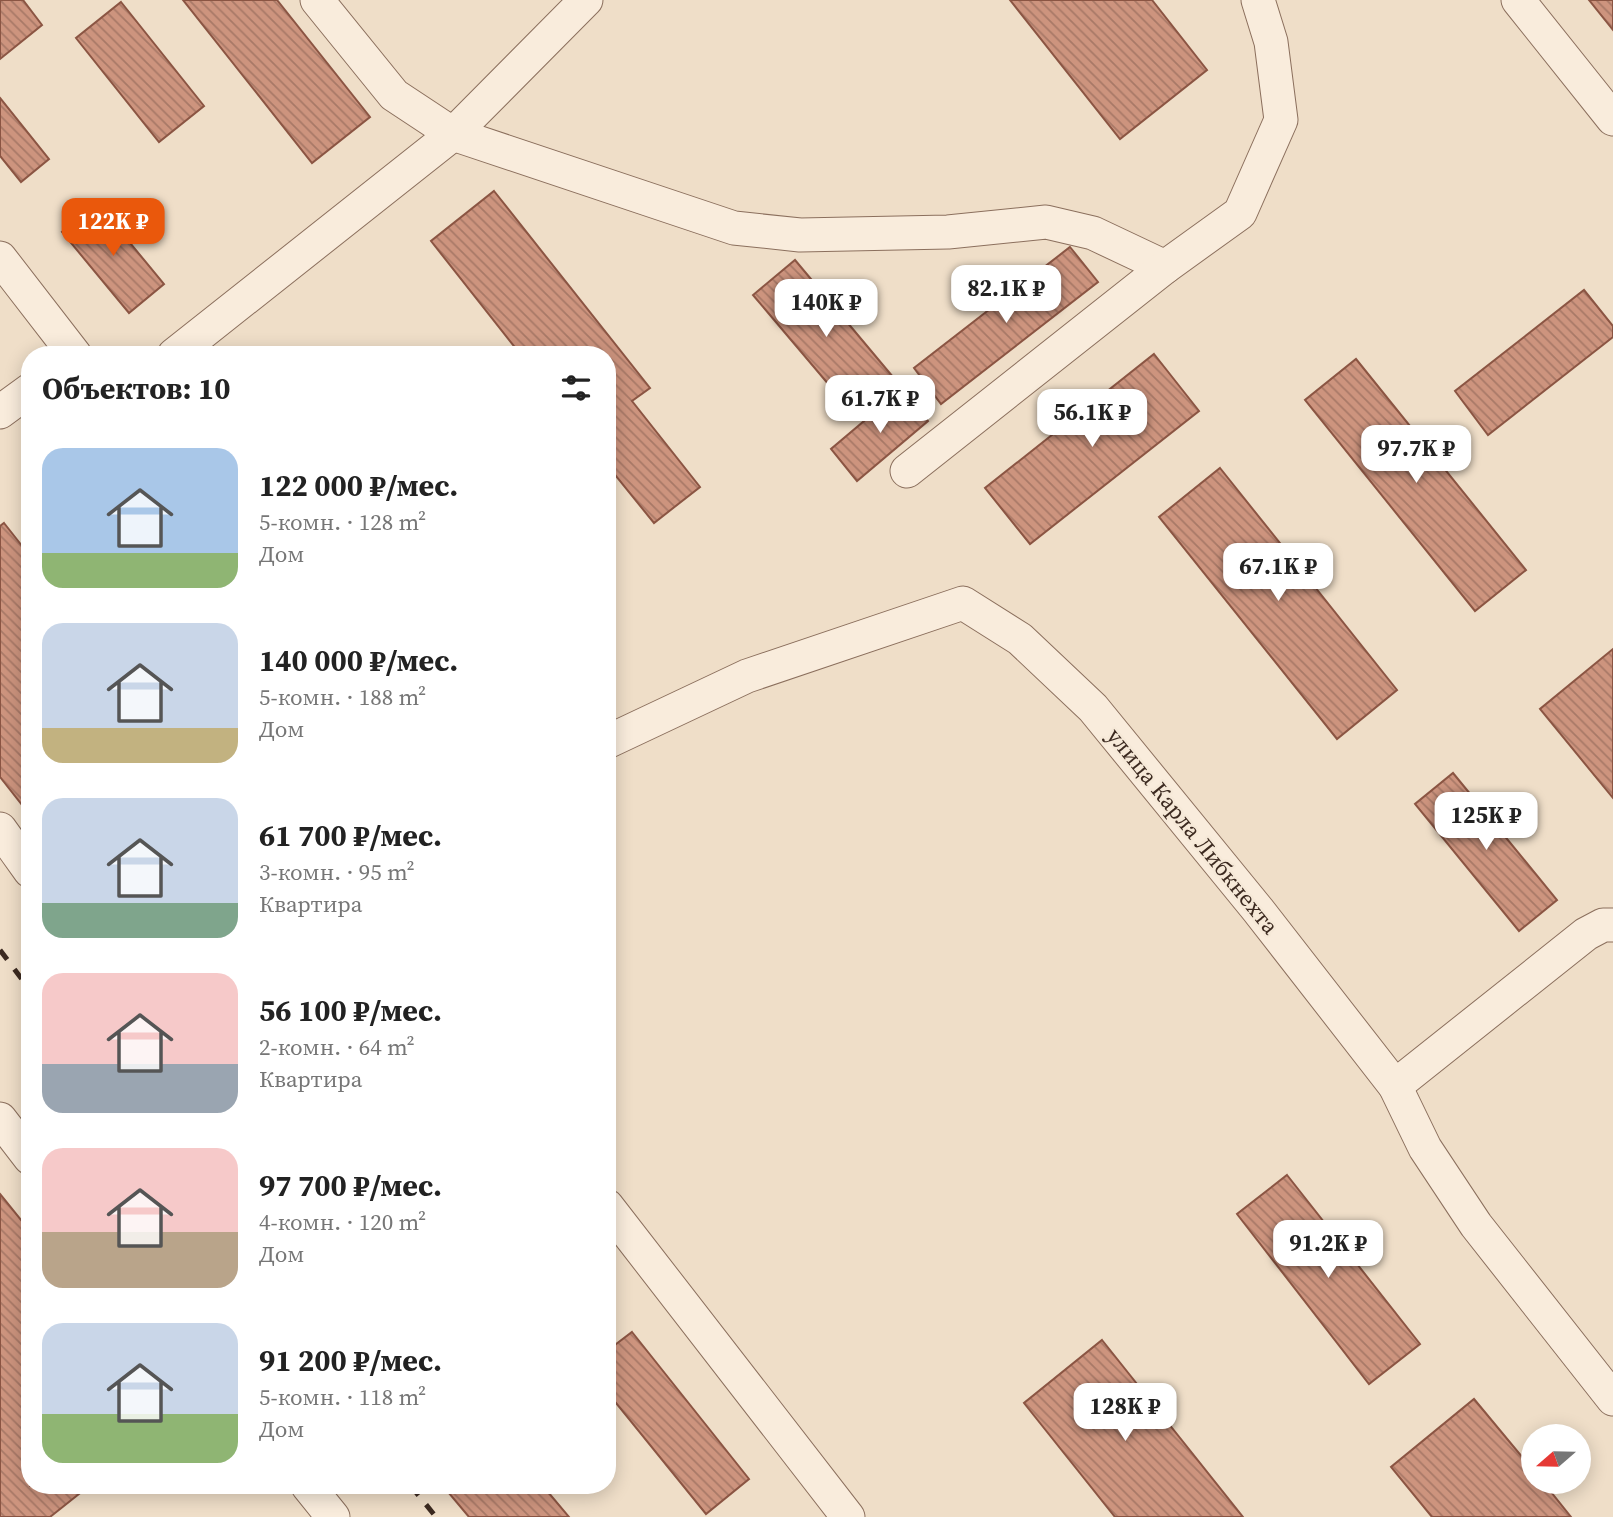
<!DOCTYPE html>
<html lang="ru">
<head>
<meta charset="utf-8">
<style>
	:root { --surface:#fff; --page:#f2f2f2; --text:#222; --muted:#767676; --accent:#ea580c }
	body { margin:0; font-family:"Source Serif 4",serif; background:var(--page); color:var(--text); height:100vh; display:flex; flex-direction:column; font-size:26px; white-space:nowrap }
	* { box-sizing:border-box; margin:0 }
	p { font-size:23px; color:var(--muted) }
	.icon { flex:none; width:38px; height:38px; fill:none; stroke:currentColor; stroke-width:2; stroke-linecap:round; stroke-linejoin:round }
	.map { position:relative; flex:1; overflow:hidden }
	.details { position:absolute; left:21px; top:346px; width:595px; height:1148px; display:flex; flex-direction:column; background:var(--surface); border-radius:28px; box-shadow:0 4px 18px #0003 }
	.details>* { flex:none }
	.needle { width:46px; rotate:250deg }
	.buttons { position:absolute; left:1521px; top:1424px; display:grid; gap:14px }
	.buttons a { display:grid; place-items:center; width:70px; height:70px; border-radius:50%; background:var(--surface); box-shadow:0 4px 18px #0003; font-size:35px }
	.price { position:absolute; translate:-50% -60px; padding:0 16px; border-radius:14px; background:#fff; color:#222; font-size:23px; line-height:46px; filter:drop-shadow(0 2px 4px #0008) }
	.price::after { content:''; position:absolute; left:50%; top:42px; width:21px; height:16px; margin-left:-10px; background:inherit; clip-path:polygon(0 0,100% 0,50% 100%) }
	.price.selected { background:var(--accent); color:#fff }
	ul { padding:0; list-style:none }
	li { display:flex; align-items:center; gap:21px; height:175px; padding:0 21px }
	li span { display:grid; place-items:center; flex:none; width:196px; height:140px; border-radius:21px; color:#555 }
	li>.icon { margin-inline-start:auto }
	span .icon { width:84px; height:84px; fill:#fffc; stroke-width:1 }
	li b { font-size:30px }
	h2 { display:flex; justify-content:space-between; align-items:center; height:84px; padding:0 21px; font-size:30px }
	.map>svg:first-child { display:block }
	.building { fill:url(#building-back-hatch); stroke:#8b5543; stroke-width:2 }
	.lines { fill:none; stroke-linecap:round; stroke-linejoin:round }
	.minor-casing { stroke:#8b6f5d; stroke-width:35 }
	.minor { stroke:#f9ecdc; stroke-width:33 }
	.rail { stroke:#3c2a20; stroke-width:5; stroke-dasharray:12 12; stroke-linecap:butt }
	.labels { text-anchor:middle; stroke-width:5; stroke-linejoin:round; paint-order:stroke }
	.street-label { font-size:23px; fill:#3c2a20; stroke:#f6e9d8 }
</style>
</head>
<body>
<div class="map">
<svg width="1613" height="1517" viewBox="0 0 1613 1517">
	<defs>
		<pattern id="building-back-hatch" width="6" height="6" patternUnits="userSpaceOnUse" patternTransform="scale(1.75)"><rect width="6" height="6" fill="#cd947e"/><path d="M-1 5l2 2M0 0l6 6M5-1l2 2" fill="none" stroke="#a87967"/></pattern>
	</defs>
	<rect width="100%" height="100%" fill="#efdec8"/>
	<g class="building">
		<polygon points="0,0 23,0 42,25 0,59"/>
		<polygon points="183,0 277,0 370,117 312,163"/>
		<polygon points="1010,0 1152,0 1207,70 1120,139"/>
		<polygon points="1589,0 1613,0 1613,30"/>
		<polygon points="121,2 204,106 159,142 76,38"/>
		<polygon points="0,98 49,159 21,182 0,156"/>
		<polygon points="494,191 650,388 632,401 700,487 654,523 607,465 607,355 521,355 431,241"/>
		<polygon points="97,203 164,284 129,313 62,232"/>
		<polygon points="1070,247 1098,282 941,404 914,368"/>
		<polygon points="795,260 898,383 857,418 753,295"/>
		<polygon points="1584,290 1613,326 1613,337 1488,435 1455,391"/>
		<polygon points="1154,354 1199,411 1030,544 985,488"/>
		<polygon points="1356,359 1526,570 1475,611 1305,400"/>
		<polygon points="902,389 928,421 857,481 831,449"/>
		<polygon points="1220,468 1397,690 1337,739 1159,517"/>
		<polygon points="4,523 30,556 30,815 0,777 0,526"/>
		<polygon points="1613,649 1613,798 1540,709"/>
		<polygon points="1453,773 1557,900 1519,931 1415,804"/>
		<polygon points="1287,1175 1420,1344 1369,1384 1237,1214"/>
		<polygon points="0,1194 30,1231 30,1486 89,1486 50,1517 0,1517"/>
		<polygon points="632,1332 749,1479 706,1514 607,1392 607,1351"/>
		<polygon points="1102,1340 1243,1517 1115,1517 1024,1403"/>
		<polygon points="1474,1399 1533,1470 1533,1482 1543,1482 1571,1517 1432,1517 1391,1467"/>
		<polygon points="443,1486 543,1486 569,1517 469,1517"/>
	</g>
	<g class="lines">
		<defs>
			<g id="minor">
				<polyline points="317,0 394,95 453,134 734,228 800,235 948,232 1046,222 1093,233 1165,267"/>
				<polyline points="1518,0 1613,119"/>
				<polyline points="0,258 75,355"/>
				<polyline points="174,355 453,134 586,0"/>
				<polyline points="0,412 30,390"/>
				<polyline points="907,471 1165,267 1240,213 1281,120 1271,42 1258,0"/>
				<polyline points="607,742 747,676 963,603 1020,639 1093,708 1258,910 1395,1086 1425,1148 1476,1225 1613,1399"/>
				<polyline points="0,829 30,871"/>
				<polyline points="1395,1086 1586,934 1603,925 1613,925"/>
				<polyline points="0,1119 30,1158"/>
				<polyline points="607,1206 848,1517"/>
				<polyline points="308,1486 333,1517"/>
			</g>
		</defs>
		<use href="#minor" class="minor-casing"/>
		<use href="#minor" class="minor"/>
		<g class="rail">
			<polyline points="0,950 30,990"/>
			<polyline points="411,1486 436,1517"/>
		</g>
	</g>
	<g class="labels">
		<g class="street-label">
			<text transform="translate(1193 831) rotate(51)" y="8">улица Карла Либкнехта</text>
		</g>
	</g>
</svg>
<div class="buttons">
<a><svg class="needle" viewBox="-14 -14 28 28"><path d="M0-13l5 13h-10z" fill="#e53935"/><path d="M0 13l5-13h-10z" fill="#767676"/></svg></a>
</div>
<b class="price selected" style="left:113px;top:258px">122K ₽</b>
<b class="price" style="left:1006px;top:325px">82.1K ₽</b>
<b class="price" style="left:826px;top:339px">140K ₽</b>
<b class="price" style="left:880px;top:435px">61.7K ₽</b>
<b class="price" style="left:1092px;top:449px">56.1K ₽</b>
<b class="price" style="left:1416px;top:485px">97.7K ₽</b>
<b class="price" style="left:1278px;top:603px">67.1K ₽</b>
<b class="price" style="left:1486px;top:852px">125K ₽</b>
<b class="price" style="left:1328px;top:1280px">91.2K ₽</b>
<b class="price" style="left:1125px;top:1443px">128K ₽</b>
<section class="details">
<h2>Объектов: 10<svg class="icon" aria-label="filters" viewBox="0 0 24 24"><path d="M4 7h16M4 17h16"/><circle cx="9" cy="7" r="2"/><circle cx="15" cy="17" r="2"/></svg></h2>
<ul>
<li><span style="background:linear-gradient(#a9c7e8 75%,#8fb573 0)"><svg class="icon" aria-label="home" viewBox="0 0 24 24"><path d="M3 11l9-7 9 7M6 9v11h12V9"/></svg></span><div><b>122 000 ₽/мес.</b><p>5-комн. · 128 m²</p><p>Дом</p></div></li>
<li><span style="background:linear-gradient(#c9d6e8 75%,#c2b280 0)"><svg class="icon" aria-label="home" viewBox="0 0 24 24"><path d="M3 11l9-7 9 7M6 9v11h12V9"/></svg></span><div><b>140 000 ₽/мес.</b><p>5-комн. · 188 m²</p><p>Дом</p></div></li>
<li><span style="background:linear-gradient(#c9d6e8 75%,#7fa58c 0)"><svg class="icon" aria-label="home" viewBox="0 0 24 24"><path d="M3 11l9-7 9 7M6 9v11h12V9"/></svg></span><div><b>61 700 ₽/мес.</b><p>3-комн. · 95 m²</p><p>Квартира</p></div></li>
<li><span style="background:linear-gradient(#f6c9c9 65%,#9aa5b1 0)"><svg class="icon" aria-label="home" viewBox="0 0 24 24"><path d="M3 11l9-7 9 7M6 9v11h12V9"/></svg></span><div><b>56 100 ₽/мес.</b><p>2-комн. · 64 m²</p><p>Квартира</p></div></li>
<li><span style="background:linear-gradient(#f6c9c9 60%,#b9a48a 0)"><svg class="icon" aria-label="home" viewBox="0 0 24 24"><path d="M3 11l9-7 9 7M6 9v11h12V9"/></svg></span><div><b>97 700 ₽/мес.</b><p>4-комн. · 120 m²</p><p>Дом</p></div></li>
<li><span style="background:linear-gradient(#c9d6e8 65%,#8fb573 0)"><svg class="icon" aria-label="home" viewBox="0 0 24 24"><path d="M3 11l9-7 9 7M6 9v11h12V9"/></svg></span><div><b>91 200 ₽/мес.</b><p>5-комн. · 118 m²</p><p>Дом</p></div></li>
</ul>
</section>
</div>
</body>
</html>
